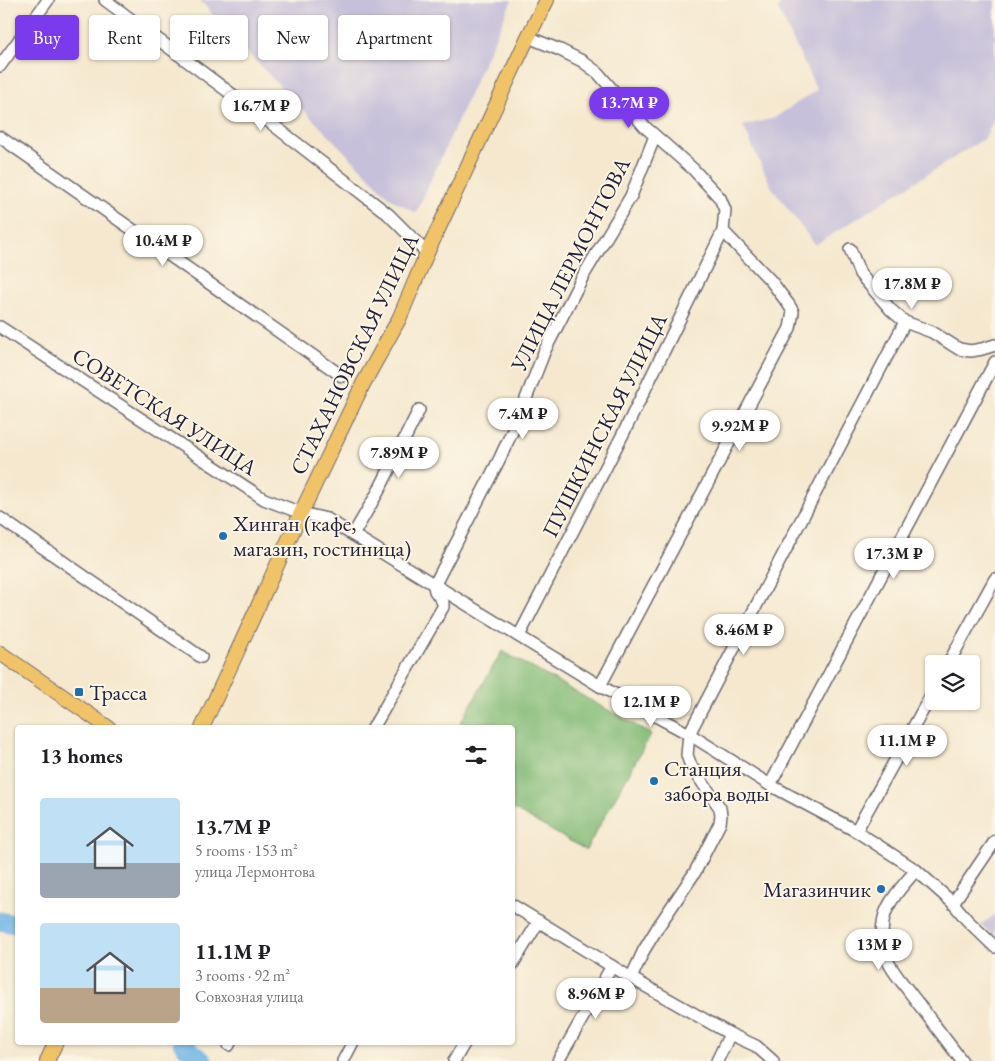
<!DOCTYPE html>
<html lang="en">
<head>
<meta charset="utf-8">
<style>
	:root { --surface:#fff; --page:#f6f6f6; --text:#202124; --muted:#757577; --accent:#7c3aed }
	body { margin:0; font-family:"EB Garamond",serif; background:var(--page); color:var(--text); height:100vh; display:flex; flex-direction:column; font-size:19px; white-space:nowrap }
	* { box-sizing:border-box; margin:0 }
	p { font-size:16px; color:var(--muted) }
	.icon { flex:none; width:28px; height:28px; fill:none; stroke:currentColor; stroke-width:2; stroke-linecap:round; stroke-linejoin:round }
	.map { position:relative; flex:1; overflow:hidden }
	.drawer { position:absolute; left:15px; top:725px; width:500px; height:320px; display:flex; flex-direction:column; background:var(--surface); border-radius:5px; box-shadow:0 1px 4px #0004 }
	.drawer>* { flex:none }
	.guide { position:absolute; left:15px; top:15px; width:500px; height:45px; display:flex; gap:10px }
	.tools { position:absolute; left:925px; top:655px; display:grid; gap:10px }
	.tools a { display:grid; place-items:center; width:55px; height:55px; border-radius:5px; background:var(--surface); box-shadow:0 1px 4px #0004; font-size:25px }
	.price { position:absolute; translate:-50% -42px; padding:0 11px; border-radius:18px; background:#fff; color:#222; font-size:16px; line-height:32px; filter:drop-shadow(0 1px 2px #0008) }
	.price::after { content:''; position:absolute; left:50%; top:30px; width:15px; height:11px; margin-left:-8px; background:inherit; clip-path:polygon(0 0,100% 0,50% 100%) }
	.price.current { background:var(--accent); color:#fff }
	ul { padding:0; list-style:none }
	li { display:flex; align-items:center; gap:15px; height:125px; padding:0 25px }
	li span { display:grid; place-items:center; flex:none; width:140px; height:100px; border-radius:5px; color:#555 }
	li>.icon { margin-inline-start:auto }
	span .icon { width:60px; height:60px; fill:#fffc; stroke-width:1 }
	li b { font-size:21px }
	h2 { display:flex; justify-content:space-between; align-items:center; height:60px; padding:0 25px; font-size:21px }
	.pill { padding:0 18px; border-radius:5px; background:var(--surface); box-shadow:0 1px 4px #0004; font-size:18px; line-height:45px }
	.pill.current { background:var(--accent); color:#fff }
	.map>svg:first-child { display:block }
	.industrial { fill:#c6c0da }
	.forest { fill:#85bc78; stroke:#546f5a }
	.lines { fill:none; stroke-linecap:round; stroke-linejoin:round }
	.river { stroke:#6eb3e4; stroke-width:19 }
	.minor-casing { stroke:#6c676f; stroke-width:14 }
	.major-casing { stroke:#6c676f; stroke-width:16 }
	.minor { stroke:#fff; stroke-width:11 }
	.major { stroke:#f1c369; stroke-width:14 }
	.poi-dot { fill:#1f6fb2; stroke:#fcf5e5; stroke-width:2 }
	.labels { text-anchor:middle; stroke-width:4; stroke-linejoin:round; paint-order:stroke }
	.street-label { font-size:22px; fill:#22223b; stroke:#fcf5e5 }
	.poi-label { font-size:22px; fill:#22223b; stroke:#fcf5e5; text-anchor:start }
</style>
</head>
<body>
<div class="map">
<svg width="995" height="1061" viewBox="0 0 995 1061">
	<rect width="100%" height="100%" fill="#fcf5e5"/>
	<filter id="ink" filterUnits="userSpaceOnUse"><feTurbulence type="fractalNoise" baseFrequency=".02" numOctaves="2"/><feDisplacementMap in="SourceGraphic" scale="10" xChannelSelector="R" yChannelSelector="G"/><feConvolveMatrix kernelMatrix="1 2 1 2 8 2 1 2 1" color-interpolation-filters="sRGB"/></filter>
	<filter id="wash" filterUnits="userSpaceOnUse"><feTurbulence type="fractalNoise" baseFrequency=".0096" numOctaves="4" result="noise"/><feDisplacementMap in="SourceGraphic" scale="20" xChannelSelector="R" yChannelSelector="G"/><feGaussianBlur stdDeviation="1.12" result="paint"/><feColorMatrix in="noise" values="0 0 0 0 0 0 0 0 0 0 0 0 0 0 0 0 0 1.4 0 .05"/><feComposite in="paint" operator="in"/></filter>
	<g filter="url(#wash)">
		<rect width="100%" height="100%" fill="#f5e8cf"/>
		<g class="industrial">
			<polygon points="200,0 512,0 416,213 391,199 231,36"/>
			<polygon points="782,0 995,0 995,118 985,138 815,245 771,186 743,126 774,118 817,90 778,9"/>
			<polygon points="995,915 995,938 981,924"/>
		</g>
		<polygon class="forest" points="502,651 651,734 586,850 513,809 512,728 458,727"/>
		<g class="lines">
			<g class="river">
				<polyline points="0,921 18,925"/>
				<polyline points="182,1042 184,1045 203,1061"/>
			</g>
		</g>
	</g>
	<g filter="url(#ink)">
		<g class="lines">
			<defs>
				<g id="minor">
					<polyline points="105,0 272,124 388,214 427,253"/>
					<polyline points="0,66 48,0"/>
					<polyline points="0,137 342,376"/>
					<polyline points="850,249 860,274 891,310 905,322 932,332 959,349 971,351 982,349 995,345"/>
					<polyline points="0,327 264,499 301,513 327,519 600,686 689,734 770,785 856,831 916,870 953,903 967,920 995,947"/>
					<polyline points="0,518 201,657"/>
					<polyline points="353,535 378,492 419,410"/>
					<polyline points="519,636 625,430 723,231 725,210 720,198 693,169 644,126 598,73 582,61 560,50 528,37"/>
					<polyline points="948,664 995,579"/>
					<polyline points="600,686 790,328 793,312 789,305 771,281 723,231"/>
					<polyline points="373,728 443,607 443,602 435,591 434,586 499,460 518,419 545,350 582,278 631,196 655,136"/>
					<polyline points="770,785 995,362"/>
					<polyline points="856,831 934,690"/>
					<path d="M916,870c-10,12 -21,23 -28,37 -8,15 -7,37 -1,52 5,13 16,24 24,35 17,22 34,45 51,67"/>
					<polyline points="953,903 995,841"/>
					<polyline points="512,905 631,978 730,1034 756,1046 773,1061"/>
					<polyline points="512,965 539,921"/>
					<polyline points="631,978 644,950 658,927 695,872 720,823 721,815 720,808 691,766 687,755 689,734 905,322"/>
					<polyline points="229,1045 230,1042"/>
					<polyline points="343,1061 353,1042"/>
					<polyline points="454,1061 465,1042"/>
					<polyline points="558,1061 612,966"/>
					<polyline points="717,1061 730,1034"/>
				</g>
				<g id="major">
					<polyline points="0,653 109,728"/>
					<polyline points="202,728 301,513 363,384 399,319 427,253 528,37 547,0"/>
					<polyline points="47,1061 56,1042"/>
				</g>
			</defs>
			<use href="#minor" class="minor-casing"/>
			<use href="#major" class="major-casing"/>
			<use href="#minor" class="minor"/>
			<use href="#major" class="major"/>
		</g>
	</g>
	<g class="poi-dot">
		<circle cx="223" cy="536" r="5"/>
		<rect x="74" y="687" width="10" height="10" rx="2.5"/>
		<circle cx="654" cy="781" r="5"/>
		<circle cx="881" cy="889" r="5"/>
	</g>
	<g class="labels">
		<g class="street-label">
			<text transform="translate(570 264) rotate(-63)" y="8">УЛИЦА ЛЕРМОНТОВА</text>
			<text transform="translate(354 354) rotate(-64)" y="8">СТАХАНОВСКАЯ УЛИЦА</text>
			<text transform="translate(165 411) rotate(33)" y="8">СОВЕТСКАЯ УЛИЦА</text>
			<text transform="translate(604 425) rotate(-63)" y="8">ПУШКИНСКАЯ УЛИЦА</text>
		</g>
		<g class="poi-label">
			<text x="233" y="531">Хинган (кафе,<tspan x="233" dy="25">магазин, гостиница)</tspan></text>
			<text x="89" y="700">Трасса</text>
			<text x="664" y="776">Станция<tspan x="664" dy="25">забора воды</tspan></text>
			<text x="871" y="897" text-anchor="end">Магазинчик</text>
		</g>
	</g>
</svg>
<div class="tools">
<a><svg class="icon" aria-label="layers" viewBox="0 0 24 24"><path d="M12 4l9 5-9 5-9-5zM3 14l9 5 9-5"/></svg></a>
</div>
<b class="price current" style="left:629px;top:129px">13.7M ₽</b>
<b class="price" style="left:261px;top:132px">16.7M ₽</b>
<b class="price" style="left:163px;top:267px">10.4M ₽</b>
<b class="price" style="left:912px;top:310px">17.8M ₽</b>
<b class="price" style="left:523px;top:440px">7.4M ₽</b>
<b class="price" style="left:740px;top:452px">9.92M ₽</b>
<b class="price" style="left:399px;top:479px">7.89M ₽</b>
<b class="price" style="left:894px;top:580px">17.3M ₽</b>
<b class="price" style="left:744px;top:656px">8.46M ₽</b>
<b class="price" style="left:651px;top:728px">12.1M ₽</b>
<b class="price" style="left:907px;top:767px">11.1M ₽</b>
<b class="price" style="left:879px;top:971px">13M ₽</b>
<b class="price" style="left:596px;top:1020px">8.96M ₽</b>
<div class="guide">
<a class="pill current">Buy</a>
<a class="pill">Rent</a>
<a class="pill">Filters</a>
<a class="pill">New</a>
<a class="pill">Apartment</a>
</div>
<section class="drawer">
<h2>13 homes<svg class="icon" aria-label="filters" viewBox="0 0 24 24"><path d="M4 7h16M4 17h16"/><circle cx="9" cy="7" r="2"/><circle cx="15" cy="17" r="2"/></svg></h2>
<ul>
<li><span style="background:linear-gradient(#bfe0f5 65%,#9aa5b1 0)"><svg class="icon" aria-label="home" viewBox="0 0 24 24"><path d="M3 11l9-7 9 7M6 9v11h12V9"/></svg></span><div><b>13.7M ₽</b><p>5 rooms · 153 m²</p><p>улица Лермонтова</p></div></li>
<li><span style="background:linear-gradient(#bfe0f5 65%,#b9a48a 0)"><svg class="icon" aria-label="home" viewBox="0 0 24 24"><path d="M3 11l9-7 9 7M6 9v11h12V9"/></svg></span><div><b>11.1M ₽</b><p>3 rooms · 92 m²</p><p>Совхозная улица</p></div></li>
</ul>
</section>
</div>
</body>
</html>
